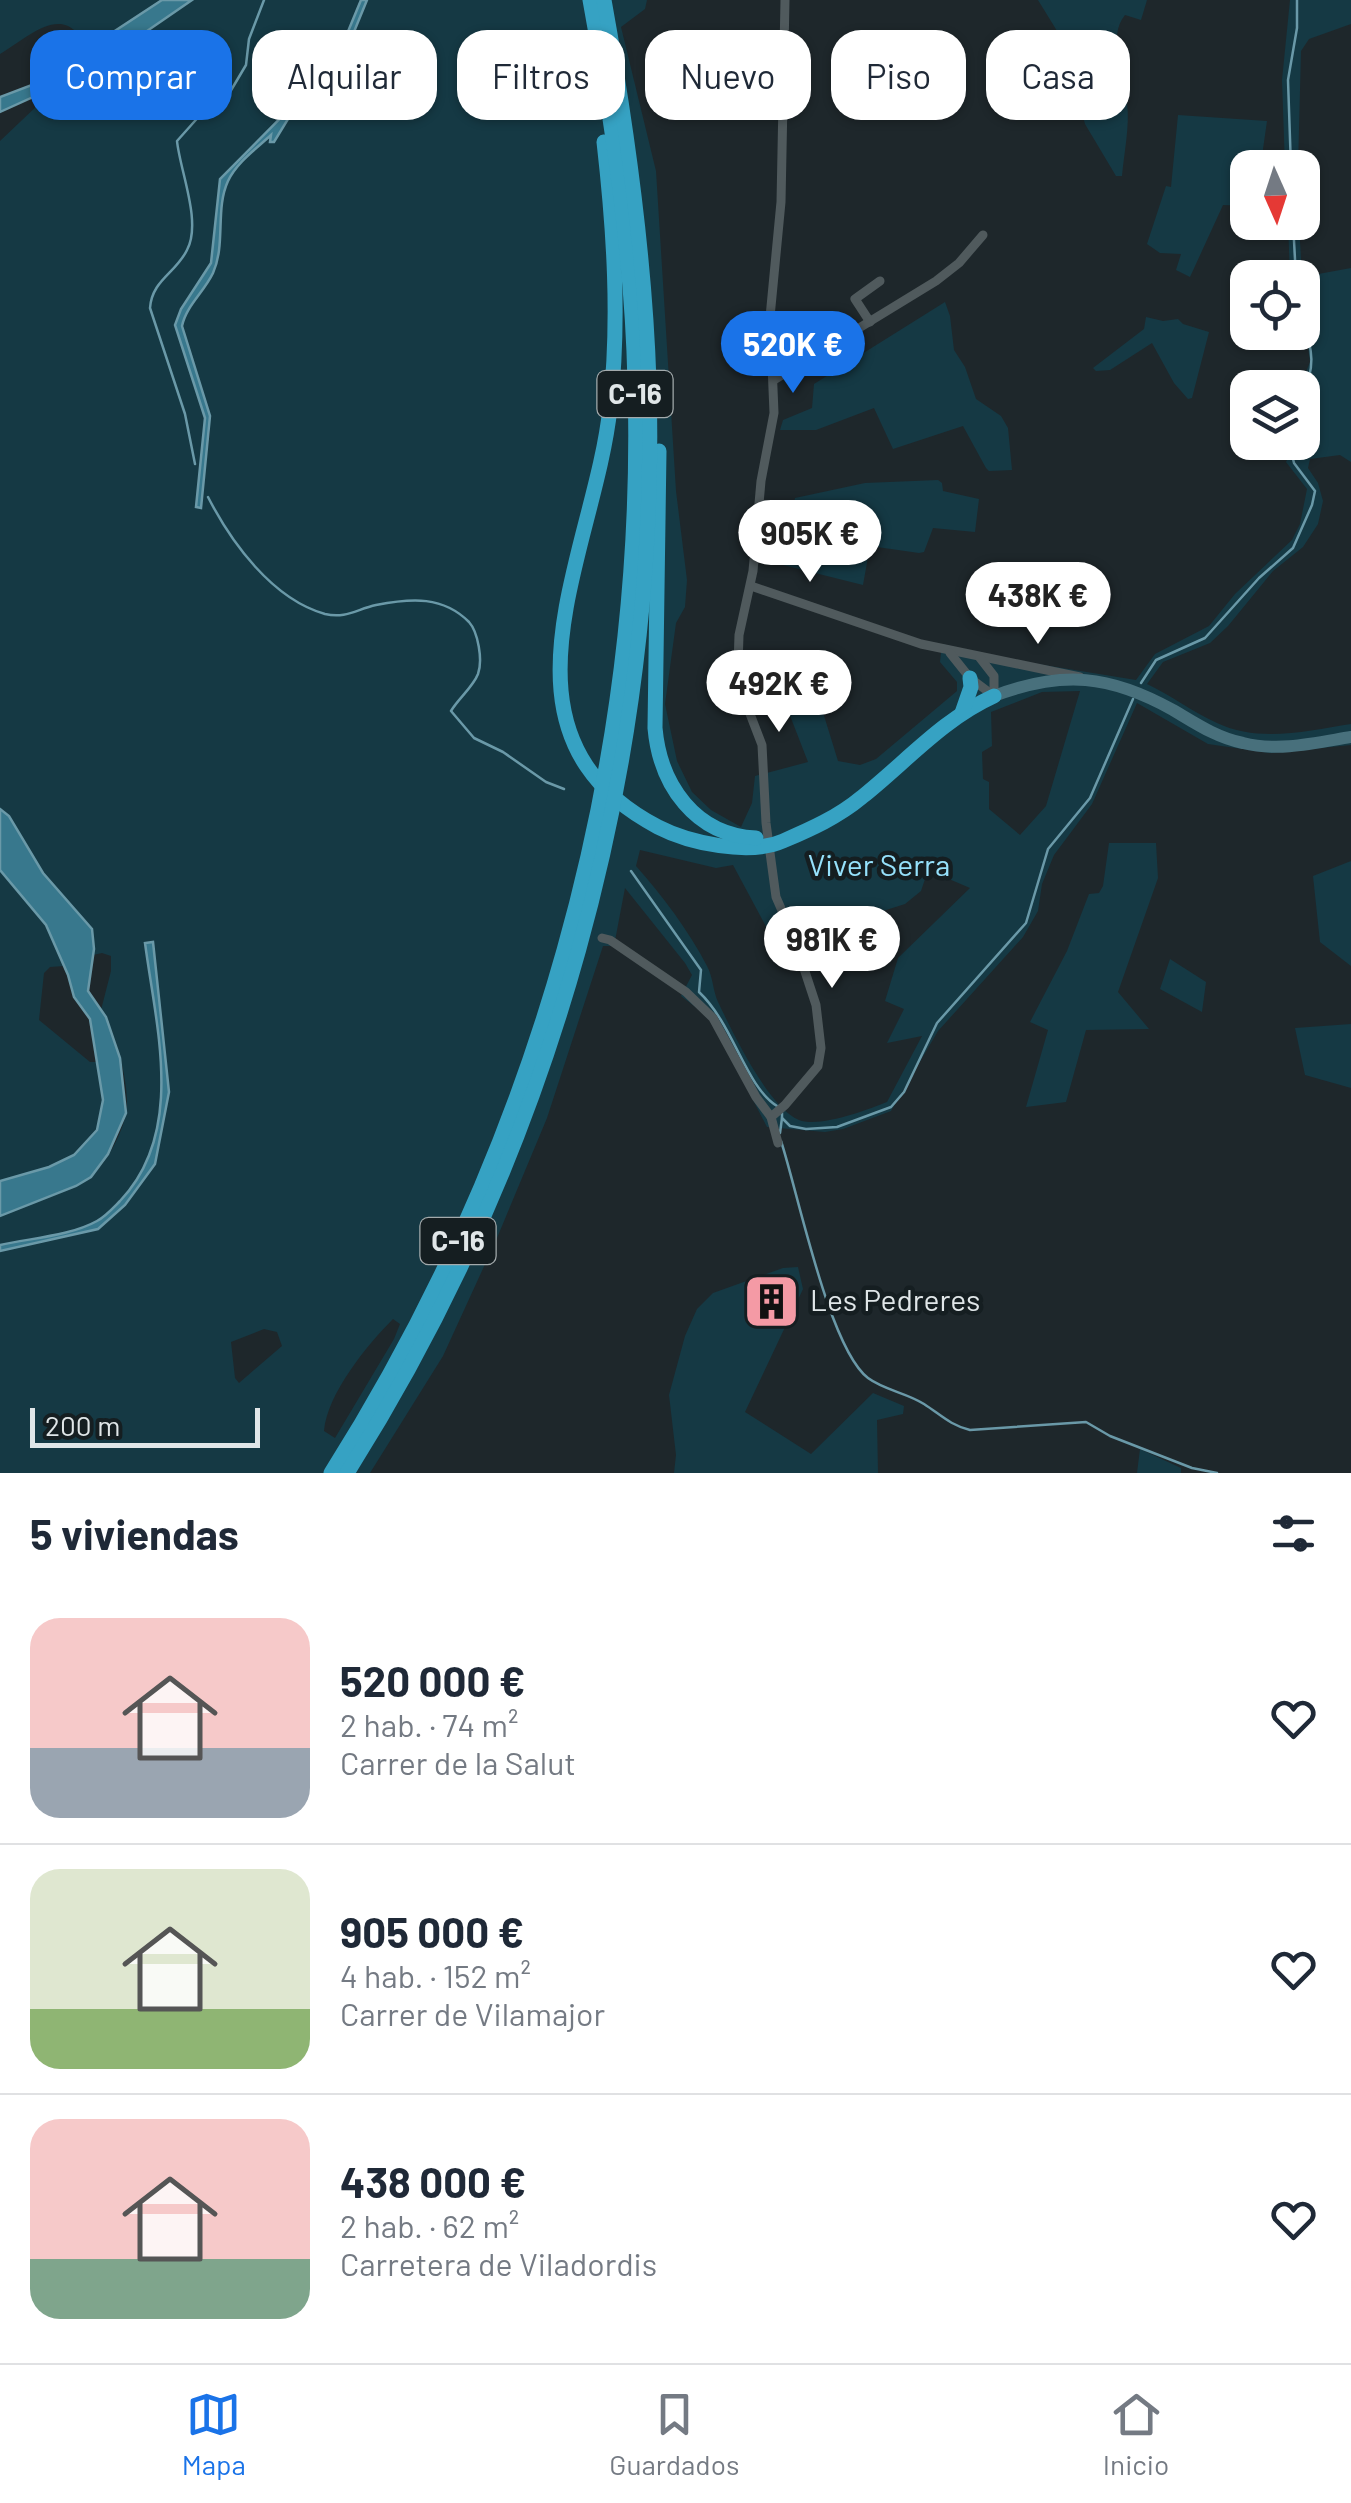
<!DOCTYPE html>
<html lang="es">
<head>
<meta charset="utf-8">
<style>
	:root { --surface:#fff; --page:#f2f2f3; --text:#1f2937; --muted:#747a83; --line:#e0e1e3; --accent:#1a73e8 }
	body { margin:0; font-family:Barlow,sans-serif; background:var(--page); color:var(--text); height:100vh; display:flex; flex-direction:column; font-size:38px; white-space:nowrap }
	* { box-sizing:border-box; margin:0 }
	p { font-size:32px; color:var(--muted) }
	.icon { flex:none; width:55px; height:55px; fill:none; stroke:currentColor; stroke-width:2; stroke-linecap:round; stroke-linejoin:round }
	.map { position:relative; height:1473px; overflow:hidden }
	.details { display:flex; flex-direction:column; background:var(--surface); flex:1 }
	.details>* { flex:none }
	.hud { position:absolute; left:30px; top:30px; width:1292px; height:90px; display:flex; gap:20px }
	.needle { width:65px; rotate:177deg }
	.controls { position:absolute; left:1230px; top:150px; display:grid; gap:20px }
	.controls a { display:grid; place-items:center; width:90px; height:90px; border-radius:20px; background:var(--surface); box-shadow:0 2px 8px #0004; font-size:50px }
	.scale { position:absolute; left:30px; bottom:25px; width:230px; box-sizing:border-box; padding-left:10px; border:5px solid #e0e6e8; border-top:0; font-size:28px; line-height:35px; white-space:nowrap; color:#e0e6e8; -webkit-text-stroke:8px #151e21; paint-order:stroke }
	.price { position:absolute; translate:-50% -85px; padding:0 22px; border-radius:35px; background:#fff; color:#222; font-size:32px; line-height:65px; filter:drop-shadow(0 2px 5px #0008) }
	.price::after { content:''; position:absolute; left:50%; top:60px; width:30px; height:22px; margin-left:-15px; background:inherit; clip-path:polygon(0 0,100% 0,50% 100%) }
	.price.selected { background:var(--accent); color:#fff }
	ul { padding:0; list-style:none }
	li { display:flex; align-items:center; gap:30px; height:250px; padding:0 30px }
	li+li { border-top:2px solid var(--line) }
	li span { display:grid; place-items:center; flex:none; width:280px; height:200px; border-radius:30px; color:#555 }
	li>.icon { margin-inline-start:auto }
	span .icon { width:120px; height:120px; fill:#fffc; stroke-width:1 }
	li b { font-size:42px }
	h2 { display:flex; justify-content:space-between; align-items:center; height:120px; padding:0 30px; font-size:42px }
	.chip { padding:0 35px; border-radius:30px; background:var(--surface); box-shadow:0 2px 8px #0004; font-size:35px; line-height:90px }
	.chip.selected { background:var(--accent); color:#fff }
	.menu { display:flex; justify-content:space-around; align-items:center; height:140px; border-top:2px solid var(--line); background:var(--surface); font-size:28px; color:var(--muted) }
	.menu a { display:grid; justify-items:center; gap:5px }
	.menu .selected { color:var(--accent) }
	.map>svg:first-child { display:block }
	.green { fill:#153944; fill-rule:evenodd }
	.water { fill:#38788d; stroke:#6a99a8; stroke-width:2.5 }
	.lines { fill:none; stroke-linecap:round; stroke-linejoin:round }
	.stream { stroke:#6a99a8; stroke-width:2.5 }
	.street { stroke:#505a5d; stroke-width:9 }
	.secondary { stroke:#48707c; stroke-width:12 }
	.highway { stroke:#36a2c3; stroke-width:15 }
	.labels { text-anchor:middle; stroke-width:9; stroke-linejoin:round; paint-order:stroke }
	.shield { fill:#151e21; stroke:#a3aaac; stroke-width:2.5 }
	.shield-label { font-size:28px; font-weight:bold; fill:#e0e6e8 }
	.park-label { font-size:30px; fill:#96e1fb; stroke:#151e21 }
	.poi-label { font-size:30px; fill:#e0e6e8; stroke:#151e21; text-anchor:start }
</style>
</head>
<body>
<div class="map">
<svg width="1351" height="1473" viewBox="0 0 1351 1473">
	<rect width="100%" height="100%" fill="#1e272b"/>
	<g class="green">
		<path d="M0,0h162l-75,49c-22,-49 -55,-14 -87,5z"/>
		<path d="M192,0h169l-26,63 -115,116 -9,84 -36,62 30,93 -5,90 10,-76 -28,-105c4,-21 23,-35 31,-55 13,-27 4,-58 13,-86 6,-20 31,-38 46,-53l2,9 17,-28 49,-48 27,-66h280l-2,9 -24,18 35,144 20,320 11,89 -2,27 -9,16 -11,81 12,57 15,31 19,18 30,17 11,-24 3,-27 53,-14 -40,-103 37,-5 33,107 22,4 16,-6 81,-68v-9l-17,-20 2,-18 65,15 129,21 19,-26 54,-28 26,-32 57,-54 8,-16 7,-35 -21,-27 9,-19 7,-1 -2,-55 10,-25 -2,-15 -9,-14 3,-1v-54l-12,-1 -2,-54h11l3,54 49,-9v194l-11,-7 -30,4 -2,9 10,15 5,18 -5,23 -15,23 -30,24 -45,55 -18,17 -47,19 -16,22c24,11 45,28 70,39 42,20 90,8 134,1v21l-81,8 -62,-9 -71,-41 -45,101 -38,51 -12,29 -4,27 -15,26 -85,94 -47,80 -48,18 -18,3 -58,-5 -56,-108 -30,-23 11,-21 -7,-12 -60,-75 -11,58h-11l-56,172 -50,120 -54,118 -73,117h-370v-222l98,-22 27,-24 30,-41 14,-72 -17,-150 -7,1c10,85 41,190 -25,258 -7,7 -14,15 -23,20 -28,15 -66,17 -97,24v-29c28,-13 70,-22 92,-41 15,-12 30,-42 34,-61 5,-25 -10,-84 -25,-104l10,-39v-15l-9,-3 -9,2 -1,-26 -49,-56 -34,-57 -9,-7v-668l40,-38 47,-12 25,-22 10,-23zM1080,691l-34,115 -26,29 -31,-26v-27l-6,-3 -1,-27 10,-6 -1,-34 51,-20zM640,850l76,18 17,-3 43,80 129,-41 16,-13 7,-21 42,18 -72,70 -13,43 19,8 -17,34 35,-7 -35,66c-20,8 -68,26 -88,18 -31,-13 -66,-87 -81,-118 -5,-11 -5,-25 -11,-36 -18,-35 -45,-71 -71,-100zM393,1319l7,5 -6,15 -59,99 -11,-7c3,-37 43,-86 69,-112zM264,1329l13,3 5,14 -43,37 -4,-5 -4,-36z"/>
		<path d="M1038,0h109l-6,20 -16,-5c-19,23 0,62 2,88 3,23 -3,50 -5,73h-6l-31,-52 -23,-85z"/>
		<polygon points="1290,0 1351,0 1351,24 1309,39 1301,51 1298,168 1285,167 1282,80"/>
		<polygon points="1178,115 1267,121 1261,163 1258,167 1248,168 1247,206 1223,205 1190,277 1176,270 1181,254 1160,253 1147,244 1166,186 1171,187"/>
		<polygon points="945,302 950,316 954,350 965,367 976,399 1001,416 1008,428 1012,470 989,471 986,468 963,426 893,449 874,408 816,430 780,430 783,420 812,408 814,384"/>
		<polygon points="1146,317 1163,321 1178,319 1183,324 1209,332 1192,398 1188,399 1174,383 1152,343 1110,370 1096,371 1093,368 1144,329"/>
		<polygon points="938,480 942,483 943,491 979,499 975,532 933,528 924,552 919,553 870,546 863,585 783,565 795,498 865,483"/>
		<polygon points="1109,843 1156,843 1158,878 1118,992 1149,1029 1086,1030 1066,1102 1026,1107 1048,1030 1030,1022 1067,951 1089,894 1099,893 1103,886"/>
		<polygon points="1351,861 1351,966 1320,942 1313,876"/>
		<path d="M0,870l43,51 21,45 -14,1 -6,6 -5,47 51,42h8c18,88 -25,99 -98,119z"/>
		<polygon points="1170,959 1206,982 1202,1012 1160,989"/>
		<polygon points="1351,1024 1351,1088 1305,1075 1295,1028"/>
		<polygon points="798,1267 803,1289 745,1412 811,1454 873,1393 904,1406 903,1414 877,1420 878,1473 674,1473 676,1455 669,1395 685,1336 697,1309 713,1293 783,1268"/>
		<polygon points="1140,1449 1181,1468 1181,1473 1137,1473"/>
	</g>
	<g class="water">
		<polygon points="162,0 192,0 134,40 109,53 95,69 0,112 0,97 32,85 48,67 72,59"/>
		<path d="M361,0h6l-27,66 -49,48 -17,28h-4l1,-7c-14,13 -35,28 -43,46 -13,28 -2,63 -15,92 -9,19 -27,33 -31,53l28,90 -9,92 -5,-1 9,-89 -30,-93 6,-16 30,-46 9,-84 115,-116z"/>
		<polygon points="0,809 9,816 43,873 92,929 94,949 88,991 106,1017 120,1058 126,1113 108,1154 91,1177 76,1186 0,1216 0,1181 49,1167 74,1155 97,1130 103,1100 90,1019 74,997 68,975 46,925 0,870"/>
		<path d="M153,942l16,150 -14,72 -30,41 -27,24 -98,22v-6c31,-7 70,-9 97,-24 9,-5 16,-13 23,-20 66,-69 36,-174 25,-258z"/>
	</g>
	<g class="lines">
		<g class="stream">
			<polyline points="1291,168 1288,80 1297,28 1297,0"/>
			<polyline points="1293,222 1296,278"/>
			<path d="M1302,322c12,28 13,47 0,74"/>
			<path d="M195,464l-10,-50 -35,-106c2,-28 26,-35 37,-58 15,-28 -7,-79 -10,-109l25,-28 28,-21 16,-27 3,-26 15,-39"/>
			<path d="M208,497c23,45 64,102 117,117 21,5 32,-5 51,-9 36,-7 67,-9 93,17 9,10 14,38 9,52 -5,13 -20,25 -27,37l23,27 29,14 43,30 18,7"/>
			<polyline points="1141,683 1156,660 1205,638 1259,578 1293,548 1312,505 1315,491 1294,463 1293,459 1301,454 1302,442"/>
			<path d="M631,871l70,99 -2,22c35,33 46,94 78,114"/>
			<polyline points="782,1113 782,1118 790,1126 806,1129 837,1127 891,1107 904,1092 937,1023 1026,923 1048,849 1090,798 1133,699"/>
			<polyline points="780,1133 782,1118"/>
			<path d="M781,1141c17,52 48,207 87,237 16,12 39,15 56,26 17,11 26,21 46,26l116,-8 24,14 82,32 25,5"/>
		</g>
		<g class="street">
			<polyline points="870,322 855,299 880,281"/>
			<polyline points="774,380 936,281 959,263 983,235"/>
			<polyline points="751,586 921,644 1080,677"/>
			<polyline points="950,653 970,678 994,696"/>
			<polyline points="980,658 994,676 994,696"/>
			<polyline points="602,938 610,940 686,992 713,1018 756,1097 771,1117 778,1143"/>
			<polyline points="771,1117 785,1105 818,1066 821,1048 816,1005 794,938 776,897 766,823 762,745 742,693 738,666 739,635 753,571 761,481 774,413 770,317 781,202 785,0"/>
		</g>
		<path class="secondary" d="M994,696c69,-26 116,-21 179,14 22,13 44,28 70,33 36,9 72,0 108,-6"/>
		<g class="highway">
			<path d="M604,142c10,88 16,178 6,266 -15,143 -129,326 48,419 31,16 91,29 125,14 28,-12 55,-24 79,-44 44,-35 81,-78 132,-101"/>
			<path d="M659,451l-4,277c5,57 40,107 101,110"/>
			<polyline points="962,713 971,687 970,678"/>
			<path d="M331,1473c205,-324 315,-706 304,-1091 -3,-129 -22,-255 -45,-382"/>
			<path d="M347,1473c204,-322 313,-709 302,-1091 -4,-128 -22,-255 -45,-382"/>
		</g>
	</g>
	<defs>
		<symbol id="building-square" viewBox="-11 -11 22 22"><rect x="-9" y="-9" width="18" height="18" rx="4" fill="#f49aa5" stroke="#151e21"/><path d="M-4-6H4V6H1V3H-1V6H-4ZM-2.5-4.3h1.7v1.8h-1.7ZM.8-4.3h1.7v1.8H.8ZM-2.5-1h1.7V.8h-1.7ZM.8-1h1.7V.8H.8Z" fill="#111"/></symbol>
	</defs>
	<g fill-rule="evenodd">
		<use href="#building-square" x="740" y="1270" width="63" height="63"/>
	</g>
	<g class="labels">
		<g class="shield">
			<rect x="597.5" y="371" width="75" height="46" rx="8"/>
			<rect x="420.5" y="1218" width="75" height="46" rx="8"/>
		</g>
		<g class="shield-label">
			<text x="635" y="404">C-16</text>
			<text x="458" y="1251">C-16</text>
		</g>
		<g class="park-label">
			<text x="879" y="876">Viver Serra</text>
		</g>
		<g class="poi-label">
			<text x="810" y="1311">Les Pedreres</text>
		</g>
	</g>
</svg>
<div class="controls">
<a><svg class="needle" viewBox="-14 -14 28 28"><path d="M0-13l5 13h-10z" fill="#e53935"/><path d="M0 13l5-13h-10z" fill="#747a83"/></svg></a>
<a><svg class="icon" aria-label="locate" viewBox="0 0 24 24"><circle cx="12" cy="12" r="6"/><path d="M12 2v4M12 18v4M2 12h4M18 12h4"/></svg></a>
<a><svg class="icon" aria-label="layers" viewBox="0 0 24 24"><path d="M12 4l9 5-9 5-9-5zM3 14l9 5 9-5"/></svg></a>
</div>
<div class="scale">200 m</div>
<b class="price selected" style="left:793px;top:396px">520K €</b>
<b class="price" style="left:810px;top:585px">905K €</b>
<b class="price" style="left:1038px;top:647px">438K €</b>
<b class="price" style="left:779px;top:735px">492K €</b>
<b class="price" style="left:832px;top:991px">981K €</b>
<div class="hud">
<a class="chip selected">Comprar</a>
<a class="chip">Alquilar</a>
<a class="chip">Filtros</a>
<a class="chip">Nuevo</a>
<a class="chip">Piso</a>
<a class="chip">Casa</a>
</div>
</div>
<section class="details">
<h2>5 viviendas<svg class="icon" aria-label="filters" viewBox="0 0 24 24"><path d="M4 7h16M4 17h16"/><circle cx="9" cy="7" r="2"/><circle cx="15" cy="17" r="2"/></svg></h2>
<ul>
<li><span style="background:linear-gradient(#f6c9c9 65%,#9aa5b1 0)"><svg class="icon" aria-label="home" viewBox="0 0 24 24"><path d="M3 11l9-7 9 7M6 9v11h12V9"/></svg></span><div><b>520 000 €</b><p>2 hab. · 74 m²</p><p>Carrer de la Salut</p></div><svg class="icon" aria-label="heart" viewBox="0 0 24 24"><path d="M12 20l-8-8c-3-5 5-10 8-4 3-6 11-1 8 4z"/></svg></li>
<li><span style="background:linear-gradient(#dfe7d0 70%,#8fb573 0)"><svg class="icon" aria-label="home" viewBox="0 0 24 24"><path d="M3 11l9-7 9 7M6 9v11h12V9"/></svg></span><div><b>905 000 €</b><p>4 hab. · 152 m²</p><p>Carrer de Vilamajor</p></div><svg class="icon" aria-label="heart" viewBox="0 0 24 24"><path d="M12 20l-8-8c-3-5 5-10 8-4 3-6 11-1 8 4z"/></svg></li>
<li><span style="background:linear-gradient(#f6c9c9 70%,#7fa58c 0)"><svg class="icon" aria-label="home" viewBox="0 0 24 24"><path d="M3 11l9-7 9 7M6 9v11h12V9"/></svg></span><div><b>438 000 €</b><p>2 hab. · 62 m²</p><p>Carretera de Viladordis</p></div><svg class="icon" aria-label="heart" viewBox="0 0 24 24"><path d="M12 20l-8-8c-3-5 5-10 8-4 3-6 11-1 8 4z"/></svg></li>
</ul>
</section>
<nav class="menu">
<a class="selected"><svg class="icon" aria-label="map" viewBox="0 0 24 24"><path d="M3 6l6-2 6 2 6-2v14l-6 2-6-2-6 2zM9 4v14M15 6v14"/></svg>Mapa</a>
<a><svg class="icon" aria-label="saved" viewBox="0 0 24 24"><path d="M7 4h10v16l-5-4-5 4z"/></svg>Guardados</a>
<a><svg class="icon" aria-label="home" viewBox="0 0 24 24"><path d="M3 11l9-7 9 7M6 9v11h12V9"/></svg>Inicio</a>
</nav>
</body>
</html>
